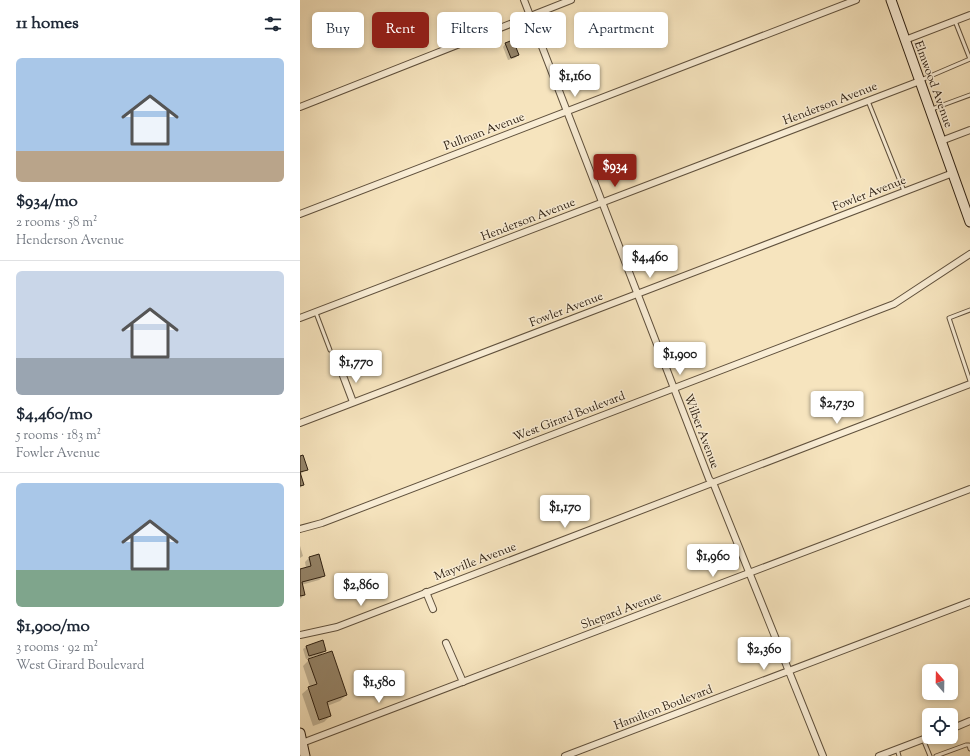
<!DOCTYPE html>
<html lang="en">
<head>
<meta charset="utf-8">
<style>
	:root { --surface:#fff; --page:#f2f2f3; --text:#1f2937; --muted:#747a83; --line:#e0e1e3; --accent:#8f2418 }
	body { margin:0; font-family:"Sorts Mill Goudy",serif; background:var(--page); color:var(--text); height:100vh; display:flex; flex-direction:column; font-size:15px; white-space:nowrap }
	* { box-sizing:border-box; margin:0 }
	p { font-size:13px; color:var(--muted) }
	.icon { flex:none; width:22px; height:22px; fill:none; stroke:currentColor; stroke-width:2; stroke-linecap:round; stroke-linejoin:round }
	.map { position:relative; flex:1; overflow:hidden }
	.drawer { display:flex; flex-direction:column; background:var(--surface); width:300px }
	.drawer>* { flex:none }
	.hud { position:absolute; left:12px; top:12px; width:380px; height:36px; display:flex; gap:8px }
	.needle { width:26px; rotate:340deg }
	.buttons { position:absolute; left:622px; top:664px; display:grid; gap:8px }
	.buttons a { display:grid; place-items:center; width:36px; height:36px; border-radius:6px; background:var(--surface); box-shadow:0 2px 6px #0003; font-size:20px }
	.price { position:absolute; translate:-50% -34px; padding:0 9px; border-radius:4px; background:#fff; color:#222; font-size:13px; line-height:26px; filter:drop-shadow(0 1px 2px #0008) }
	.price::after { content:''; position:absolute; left:50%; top:24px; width:12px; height:9px; margin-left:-6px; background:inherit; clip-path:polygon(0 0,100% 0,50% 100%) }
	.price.current { background:var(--accent); color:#fff }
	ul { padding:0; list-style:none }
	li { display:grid; align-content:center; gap:8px; height:212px; padding:0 16px }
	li+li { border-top:1px solid var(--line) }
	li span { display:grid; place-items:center; height:124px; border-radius:6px; color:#555 }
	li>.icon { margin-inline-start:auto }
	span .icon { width:72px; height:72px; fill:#fffc; stroke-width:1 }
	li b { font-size:17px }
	h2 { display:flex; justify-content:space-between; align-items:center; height:48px; padding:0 16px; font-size:17px }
	.chip { padding:0 14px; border-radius:6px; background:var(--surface); box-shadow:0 2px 6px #0003; font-size:14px; line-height:36px }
	.chip.current { background:var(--accent); color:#fff }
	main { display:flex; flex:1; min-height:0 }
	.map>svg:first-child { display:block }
	.shadow { fill:#0003 }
	.building { fill:#96866b; stroke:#2e2012 }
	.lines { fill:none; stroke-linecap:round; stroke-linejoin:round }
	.lane-casing { stroke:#60513d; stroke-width:5 }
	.street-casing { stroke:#60513d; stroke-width:8 }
	.secondary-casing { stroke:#2e2012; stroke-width:11 }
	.lane { stroke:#f9edd5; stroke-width:3 }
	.street { stroke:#f9edd5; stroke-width:6 }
	.secondary { stroke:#f9edd5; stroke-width:9 }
	.labels { text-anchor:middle; stroke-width:3; stroke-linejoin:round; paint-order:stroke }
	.street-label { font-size:12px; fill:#2e2012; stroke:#f9edd5 }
</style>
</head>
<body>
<main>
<section class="drawer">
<h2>11 homes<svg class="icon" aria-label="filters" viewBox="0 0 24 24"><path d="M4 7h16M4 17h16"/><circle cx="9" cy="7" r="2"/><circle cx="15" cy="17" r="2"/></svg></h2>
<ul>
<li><span style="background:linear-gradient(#a9c7e8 75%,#b9a48a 0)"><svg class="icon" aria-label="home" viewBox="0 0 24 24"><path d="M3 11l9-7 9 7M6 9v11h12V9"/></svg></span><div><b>$934/mo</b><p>2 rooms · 58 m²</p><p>Henderson Avenue</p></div></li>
<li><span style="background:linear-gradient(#c9d6e8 70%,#9aa5b1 0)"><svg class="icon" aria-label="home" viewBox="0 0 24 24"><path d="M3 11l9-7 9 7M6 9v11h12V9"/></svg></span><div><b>$4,460/mo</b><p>5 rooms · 183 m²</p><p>Fowler Avenue</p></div></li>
<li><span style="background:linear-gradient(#a9c7e8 70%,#7fa58c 0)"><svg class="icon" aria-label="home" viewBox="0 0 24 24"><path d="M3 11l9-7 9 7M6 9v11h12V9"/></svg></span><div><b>$1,900/mo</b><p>3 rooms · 92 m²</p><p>West Girard Boulevard</p></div></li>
</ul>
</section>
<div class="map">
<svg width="670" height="756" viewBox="0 0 670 756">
	<rect width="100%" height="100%" fill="#f6e4be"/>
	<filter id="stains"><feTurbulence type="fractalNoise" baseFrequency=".005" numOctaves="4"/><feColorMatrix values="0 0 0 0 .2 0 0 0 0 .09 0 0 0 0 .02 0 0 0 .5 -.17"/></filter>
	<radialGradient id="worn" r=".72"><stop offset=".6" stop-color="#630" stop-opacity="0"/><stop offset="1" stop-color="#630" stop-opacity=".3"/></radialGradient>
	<g class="shadow">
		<polygon points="205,44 218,55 215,58 208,60 203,47"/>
		<polygon points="0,457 6,469 0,475 3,485 0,488"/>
		<polygon points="0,546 3,556 0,558"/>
		<polygon points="9,558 24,576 19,580 1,585 4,595 0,599 0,570 6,568 5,562"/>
		<polygon points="6,647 25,651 19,656 46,695 40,701 27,706 30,716 24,722 13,726 2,694 10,687 3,666 9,660 19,657 18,655 6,659 3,649"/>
	</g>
	<g class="building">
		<polygon points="213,40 219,55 211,58 205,43"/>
		<polygon points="3,455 8,470 0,472 4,485 0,486 0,456"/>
		<polygon points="19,554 25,576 2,582 5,595 0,596 0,569 11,566 9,557"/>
		<polygon points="23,640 26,651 9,656 6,646"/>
		<polygon points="32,651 47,695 27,702 31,716 19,720 8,687 17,684 8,659"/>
	</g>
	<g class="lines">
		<defs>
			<g id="lane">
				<polyline points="621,80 670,59 655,21"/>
				<polyline points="568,101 604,191"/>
				<polyline points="632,109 670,95"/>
				<polyline points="670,310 649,318 670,381"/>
				<polyline points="16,313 30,350"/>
				<polyline points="623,739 630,756"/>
				<polyline points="597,749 599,756"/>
				<polyline points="636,756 666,745 669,745 670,749"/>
			</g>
			<g id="street">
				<polyline points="224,0 409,479 414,485 523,756"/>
				<polyline points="605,40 670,15"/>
				<polyline points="0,107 271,0"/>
				<polyline points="641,141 670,130"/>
				<polyline points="0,214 556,0"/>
				<polyline points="0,318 620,81"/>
				<polyline points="42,373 53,402"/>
				<polyline points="0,423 653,173"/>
				<polyline points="0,529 22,523 594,304 670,254"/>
				<polyline points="126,592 133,609"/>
				<polyline points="0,635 37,627 670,384"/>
				<polyline points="146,643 163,682"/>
				<polyline points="651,729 670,721"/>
				<polyline points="2,743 670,489"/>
				<polyline points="265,756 670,602"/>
				<polyline points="579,756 629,737"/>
			</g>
			<g id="secondary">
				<polyline points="591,0 670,222"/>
				<polyline points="0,733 5,756"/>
			</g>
		</defs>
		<use href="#lane" class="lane-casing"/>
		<use href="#street" class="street-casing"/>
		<use href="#secondary" class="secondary-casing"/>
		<use href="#lane" class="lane"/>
		<use href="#street" class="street"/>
		<use href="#secondary" class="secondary"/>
	</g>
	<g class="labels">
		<g class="street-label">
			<text transform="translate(634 84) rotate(70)" y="4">Elmwood Avenue</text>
			<text transform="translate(530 103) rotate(-21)" y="4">Henderson Avenue</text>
			<text transform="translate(184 131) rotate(-21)" y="4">Pullman Avenue</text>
			<text transform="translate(569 193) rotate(-21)" y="4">Fowler Avenue</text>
			<text transform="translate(228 219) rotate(-21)" y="4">Henderson Avenue</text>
			<text transform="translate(266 309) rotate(-21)" y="4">Fowler Avenue</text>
			<text transform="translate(269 416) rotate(-21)" y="4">West Girard Boulevard</text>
			<text transform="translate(402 431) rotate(69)" y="4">Wilber Avenue</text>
			<text transform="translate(175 561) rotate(-21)" y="4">Mayville Avenue</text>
			<text transform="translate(321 610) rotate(-21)" y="4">Shepard Avenue</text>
			<text transform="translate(363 707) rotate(-21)" y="4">Hamilton Boulevard</text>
		</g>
	</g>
	<rect width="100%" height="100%" filter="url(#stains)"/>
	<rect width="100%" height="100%" fill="url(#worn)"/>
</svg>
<div class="buttons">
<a><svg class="needle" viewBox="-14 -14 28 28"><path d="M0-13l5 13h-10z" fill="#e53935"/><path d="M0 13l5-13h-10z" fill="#747a83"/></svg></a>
<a><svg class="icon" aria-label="locate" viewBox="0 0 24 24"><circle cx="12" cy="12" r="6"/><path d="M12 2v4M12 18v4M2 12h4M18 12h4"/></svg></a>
</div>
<b class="price" style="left:275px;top:98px">$1,160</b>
<b class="price current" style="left:315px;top:188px">$934</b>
<b class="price" style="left:350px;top:279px">$4,460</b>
<b class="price" style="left:380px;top:376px">$1,900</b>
<b class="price" style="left:56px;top:384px">$1,770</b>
<b class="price" style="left:537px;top:425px">$2,730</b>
<b class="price" style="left:265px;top:529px">$1,170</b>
<b class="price" style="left:413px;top:578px">$1,960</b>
<b class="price" style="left:61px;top:607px">$2,860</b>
<b class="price" style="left:464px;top:671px">$2,360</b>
<b class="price" style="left:79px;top:704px">$1,580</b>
<div class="hud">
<a class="chip">Buy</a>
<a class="chip current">Rent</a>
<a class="chip">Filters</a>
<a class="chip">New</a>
<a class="chip">Apartment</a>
</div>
</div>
</main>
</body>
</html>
